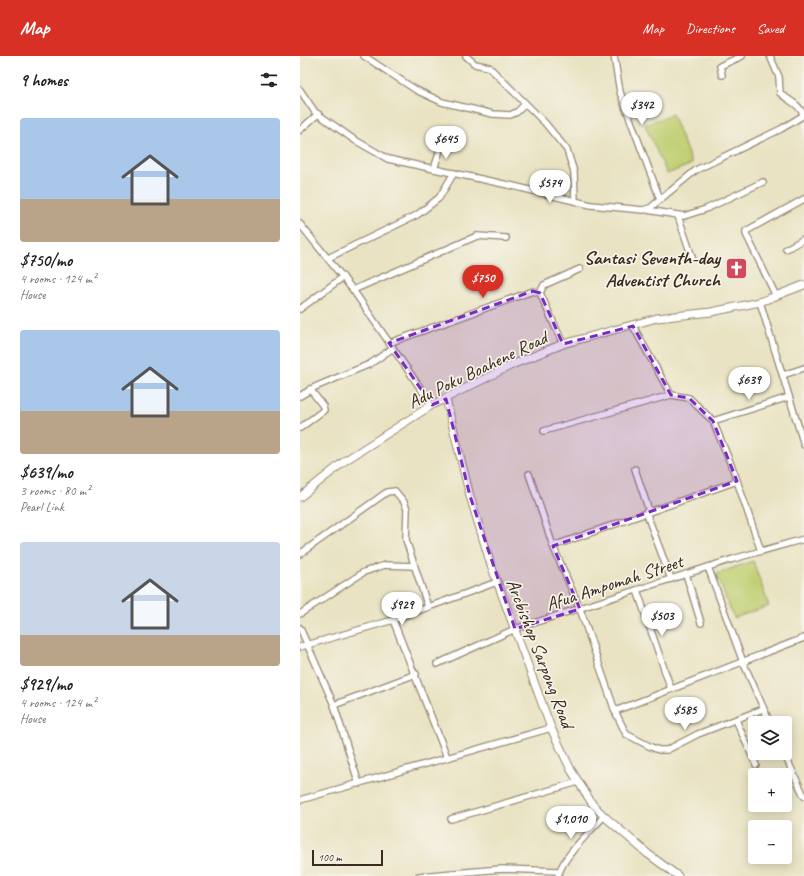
<!DOCTYPE html>
<html lang="en">
<head>
<meta charset="utf-8">
<style>
	:root { --surface:#fff; --page:#f6f6f6; --text:#202124; --muted:#757577; --accent:#d93025 }
	body { margin:0; font-family:Caveat,sans-serif; background:var(--page); color:var(--text); height:100vh; display:flex; flex-direction:column; font-size:15px; white-space:nowrap }
	* { box-sizing:border-box; margin:0 }
	p { font-size:13px; color:var(--muted) }
	.icon { flex:none; width:22px; height:22px; fill:none; stroke:currentColor; stroke-width:2; stroke-linecap:round; stroke-linejoin:round }
	.map { position:relative; flex:1; overflow:hidden }
	.panel { display:flex; flex-direction:column; background:var(--surface); width:300px }
	.panel>* { flex:none }
	.tools { position:absolute; left:448px; top:660px; display:grid; gap:8px }
	.tools a { display:grid; place-items:center; width:44px; height:44px; border-radius:4px; background:var(--surface); box-shadow:0 2px 10px #0003; font-size:20px }
	.scale { position:absolute; left:12px; bottom:10px; width:71px; box-sizing:border-box; padding-left:4px; border:2px solid #3b2a1e; border-top:0; font-size:11px; line-height:14px; white-space:nowrap; color:#3b2a1e; -webkit-text-stroke:3px #f7f3e8; paint-order:stroke }
	.price { position:absolute; translate:-50% -34px; padding:0 9px; border-radius:14px; background:#fff; color:#222; font-size:13px; line-height:26px; filter:drop-shadow(0 1px 2px #0008) }
	.price::after { content:''; position:absolute; left:50%; top:24px; width:12px; height:9px; margin-left:-6px; background:inherit; clip-path:polygon(0 0,100% 0,50% 100%) }
	.price.selected { background:var(--accent); color:#fff }
	ul { padding:0; list-style:none }
	li { display:grid; align-content:center; gap:8px; height:212px; padding:0 20px }
	li span { display:grid; place-items:center; height:124px; border-radius:4px; color:#555 }
	li>.icon { margin-inline-start:auto }
	span .icon { width:72px; height:72px; fill:#fffc; stroke-width:1 }
	li b { font-size:17px }
	h2 { display:flex; justify-content:space-between; align-items:center; height:48px; padding:0 20px; font-size:17px }
	header { display:flex; align-items:center; gap:24px; box-sizing:border-box; height:56px; padding:0 20px; background:var(--accent); color:#fff }
	header strong { font-size:19px }
	nav { display:flex; gap:22px; margin-inline-start:auto; font-size:14px }
	main { display:flex; flex:1; min-height:0 }
	.map>svg:first-child { display:block }
	.green { fill:#bfcf72; stroke:#7d7c48 }
	.lines { fill:none; stroke-linecap:round; stroke-linejoin:round }
	.street-casing { stroke:#928670; stroke-width:8 }
	.secondary-casing { stroke:#928670; stroke-width:9 }
	.street { stroke:#fff; stroke-width:5.5 }
	.secondary { stroke:#fff; stroke-width:7 }
	.marked { fill:#7b2cbf; fill-opacity:0.2; stroke:#7b2cbf; stroke-width:3; stroke-dasharray:8 5; stroke-linejoin:round }
	.labels { text-anchor:middle; stroke-width:3.5; stroke-linejoin:round; paint-order:stroke }
	.poi-label { font-size:19px; font-weight:bold; fill:#3b2a1e; stroke:#f7f3e8; text-anchor:end }
	.street-label { font-size:19px; fill:#3b2a1e; stroke:#f7f3e8 }
</style>
</head>
<body>
<header>
<strong>Map</strong>
<nav><a>Map</a><a>Directions</a><a>Saved</a></nav>
</header>
<main>
<section class="panel">
<h2>9 homes<svg class="icon" aria-label="filters" viewBox="0 0 24 24"><path d="M4 7h16M4 17h16"/><circle cx="9" cy="7" r="2"/><circle cx="15" cy="17" r="2"/></svg></h2>
<ul>
<li><span style="background:linear-gradient(#a9c7e8 65%,#b9a48a 0)"><svg class="icon" aria-label="home" viewBox="0 0 24 24"><path d="M3 11l9-7 9 7M6 9v11h12V9"/></svg></span><div><b>$750/mo</b><p>4 rooms · 124 m²</p><p>House</p></div></li>
<li><span style="background:linear-gradient(#a9c7e8 65%,#b9a48a 0)"><svg class="icon" aria-label="home" viewBox="0 0 24 24"><path d="M3 11l9-7 9 7M6 9v11h12V9"/></svg></span><div><b>$639/mo</b><p>3 rooms · 80 m²</p><p>Pearl Link</p></div></li>
<li><span style="background:linear-gradient(#c9d6e8 75%,#b9a48a 0)"><svg class="icon" aria-label="home" viewBox="0 0 24 24"><path d="M3 11l9-7 9 7M6 9v11h12V9"/></svg></span><div><b>$929/mo</b><p>4 rooms · 124 m²</p><p>House</p></div></li>
</ul>
</section>
<div class="map">
<svg width="504" height="820" viewBox="0 0 504 820">
	<rect width="100%" height="100%" fill="#f7f3e8"/>
	<filter id="ink" filterUnits="userSpaceOnUse"><feTurbulence type="fractalNoise" baseFrequency=".025" numOctaves="2"/><feDisplacementMap in="SourceGraphic" scale="8" xChannelSelector="R" yChannelSelector="G"/><feConvolveMatrix kernelMatrix="1 2 1 2 8 2 1 2 1" color-interpolation-filters="sRGB"/></filter>
	<filter id="wash" filterUnits="userSpaceOnUse"><feTurbulence type="fractalNoise" baseFrequency=".012" numOctaves="4" result="noise"/><feDisplacementMap in="SourceGraphic" scale="16" xChannelSelector="R" yChannelSelector="G"/><feGaussianBlur stdDeviation="0.9" result="paint"/><feColorMatrix in="noise" values="0 0 0 0 0 0 0 0 0 0 0 0 0 0 0 0 0 1.4 0 .05"/><feComposite in="paint" operator="in"/></filter>
	<g filter="url(#wash)">
		<rect width="100%" height="100%" fill="#e9e3c3"/>
		<g class="green">
			<polygon points="372,58 392,108 367,118 345,69"/>
			<polygon points="453,505 469,550 434,562 416,518"/>
		</g>
	</g>
	<g filter="url(#ink)">
		<g class="lines">
			<defs>
				<g id="street">
					<polyline points="64,0 116,34 142,46 193,58 210,59 217,56 225,48"/>
					<polyline points="166,0 175,8 189,11 245,67 267,94 274,116 275,145"/>
					<polyline points="314,0 320,36 360,143"/>
					<path d="M470,0l9,21 1,16c10,9 17,9 24,22"/>
					<polyline points="422,19 420,10 442,0"/>
					<polyline points="0,34 15,56 53,83 88,103 213,130 291,149 343,154 350,152 396,114 481,73 504,59"/>
					<polyline points="0,74 18,58"/>
					<polyline points="134,113 141,91"/>
					<polyline points="347,154 384,160 406,153 463,126"/>
					<polyline points="378,160 392,201"/>
					<polyline points="0,168 53,234 132,349"/>
					<polyline points="486,193 504,183"/>
					<polyline points="28,202 117,159 139,142 154,117"/>
					<polyline points="53,234 177,180 206,182"/>
					<polyline points="240,237 263,288"/>
					<polyline points="476,240 446,178 446,175 504,143"/>
					<polyline points="460,246 504,389"/>
					<polyline points="0,253 43,221"/>
					<polyline points="333,270 371,339 389,342 413,365 434,416 461,495"/>
					<polyline points="89,287 233,235 240,237 244,229 280,213"/>
					<polyline points="483,319 504,312"/>
					<polyline points="0,340 15,331 70,308 93,292"/>
					<polyline points="413,365 489,341"/>
					<polyline points="0,372 24,354 23,350 10,333"/>
					<polyline points="244,375 371,339"/>
					<polyline points="335,413 349,455"/>
					<polyline points="229,418 253,490 280,553 315,655 326,678 351,691 359,694 367,694 398,678 463,653"/>
					<polyline points="346,456 371,523"/>
					<polyline points="253,490 437,425"/>
					<polyline points="0,498 87,436 95,435 104,446 107,453 106,484 128,551"/>
					<polyline points="408,511 443,606 470,667"/>
					<polyline points="386,518 401,567"/>
					<polyline points="337,534 371,633"/>
					<polyline points="0,558 64,516 85,509 114,510"/>
					<polyline points="93,564 147,701"/>
					<polyline points="0,572 34,649 59,728"/>
					<polyline points="0,591 93,564 197,526"/>
					<polyline points="137,608 215,573 433,503 504,483"/>
					<polyline points="34,649 116,618"/>
					<polyline points="315,655 504,582"/>
					<polyline points="436,664 456,709"/>
					<polyline points="484,697 504,740"/>
					<polyline points="0,744 251,672"/>
					<polyline points="151,763 278,726"/>
					<polyline points="119,820 201,813 259,815"/>
					<path d="M258,820c5,-20 32,-44 46,-60"/>
				</g>
				<g id="secondary">
					<polyline points="146,343 170,440 191,509 251,672 271,714 293,749 304,760 348,798 378,820"/>
					<polyline points="0,441 46,404 132,349 214,308 263,288 357,262 411,256 460,246 504,229"/>
				</g>
			</defs>
			<use href="#street" class="street-casing"/>
			<use href="#secondary" class="secondary-casing"/>
			<use href="#street" class="street"/>
			<use href="#secondary" class="secondary"/>
		</g>
	</g>
	<path class="marked" d="M233,235l7,2 23,51 70,-18 38,69 18,3 24,23 24,60 -184,65 27,63 -65,20 -45,-133 -24,-97 -14,6 -43,-62z"/>
	<defs>
		<symbol id="church-square" viewBox="-11 -11 22 22"><rect x="-9" y="-9" width="18" height="18" rx="4" fill="#d1495b" stroke="#f7f3e8"/><path d="M-1.2-6h2.4v3.5h3.3v2.4h-3.3V6h-2.4V-.1h-3.3v-2.4h3.3Z" fill="#fff"/></symbol>
	</defs>
	<g fill-rule="evenodd">
		<use href="#church-square" x="424" y="200" width="25" height="25"/>
	</g>
	<g class="labels">
		<g class="poi-label">
			<text x="420" y="208">Santasi Seventh-day<tspan x="420" dy="22">Adventist Church</tspan></text>
		</g>
		<g class="street-label">
			<text transform="translate(177 313) rotate(-26)" y="7">Adu Poku Boahene Road</text>
			<text transform="translate(314 526) rotate(-18)" y="7">Afua Ampomah Street</text>
			<text transform="translate(241 597) rotate(69)" y="7">Arcbishop Sarpong Road</text>
		</g>
	</g>
</svg>
<div class="tools">
<a><svg class="icon" aria-label="layers" viewBox="0 0 24 24"><path d="M12 4l9 5-9 5-9-5zM3 14l9 5 9-5"/></svg></a>
<a>+</a>
<a>−</a>
</div>
<div class="scale">100 m</div>
<b class="price" style="left:342px;top:70px">$342</b>
<b class="price" style="left:146px;top:104px">$645</b>
<b class="price" style="left:250px;top:148px">$574</b>
<b class="price selected" style="left:183px;top:243px">$750</b>
<b class="price" style="left:449px;top:345px">$639</b>
<b class="price" style="left:102px;top:570px">$929</b>
<b class="price" style="left:362px;top:581px">$503</b>
<b class="price" style="left:385px;top:675px">$585</b>
<b class="price" style="left:271px;top:784px">$1,010</b>
</div>
</main>
</body>
</html>
